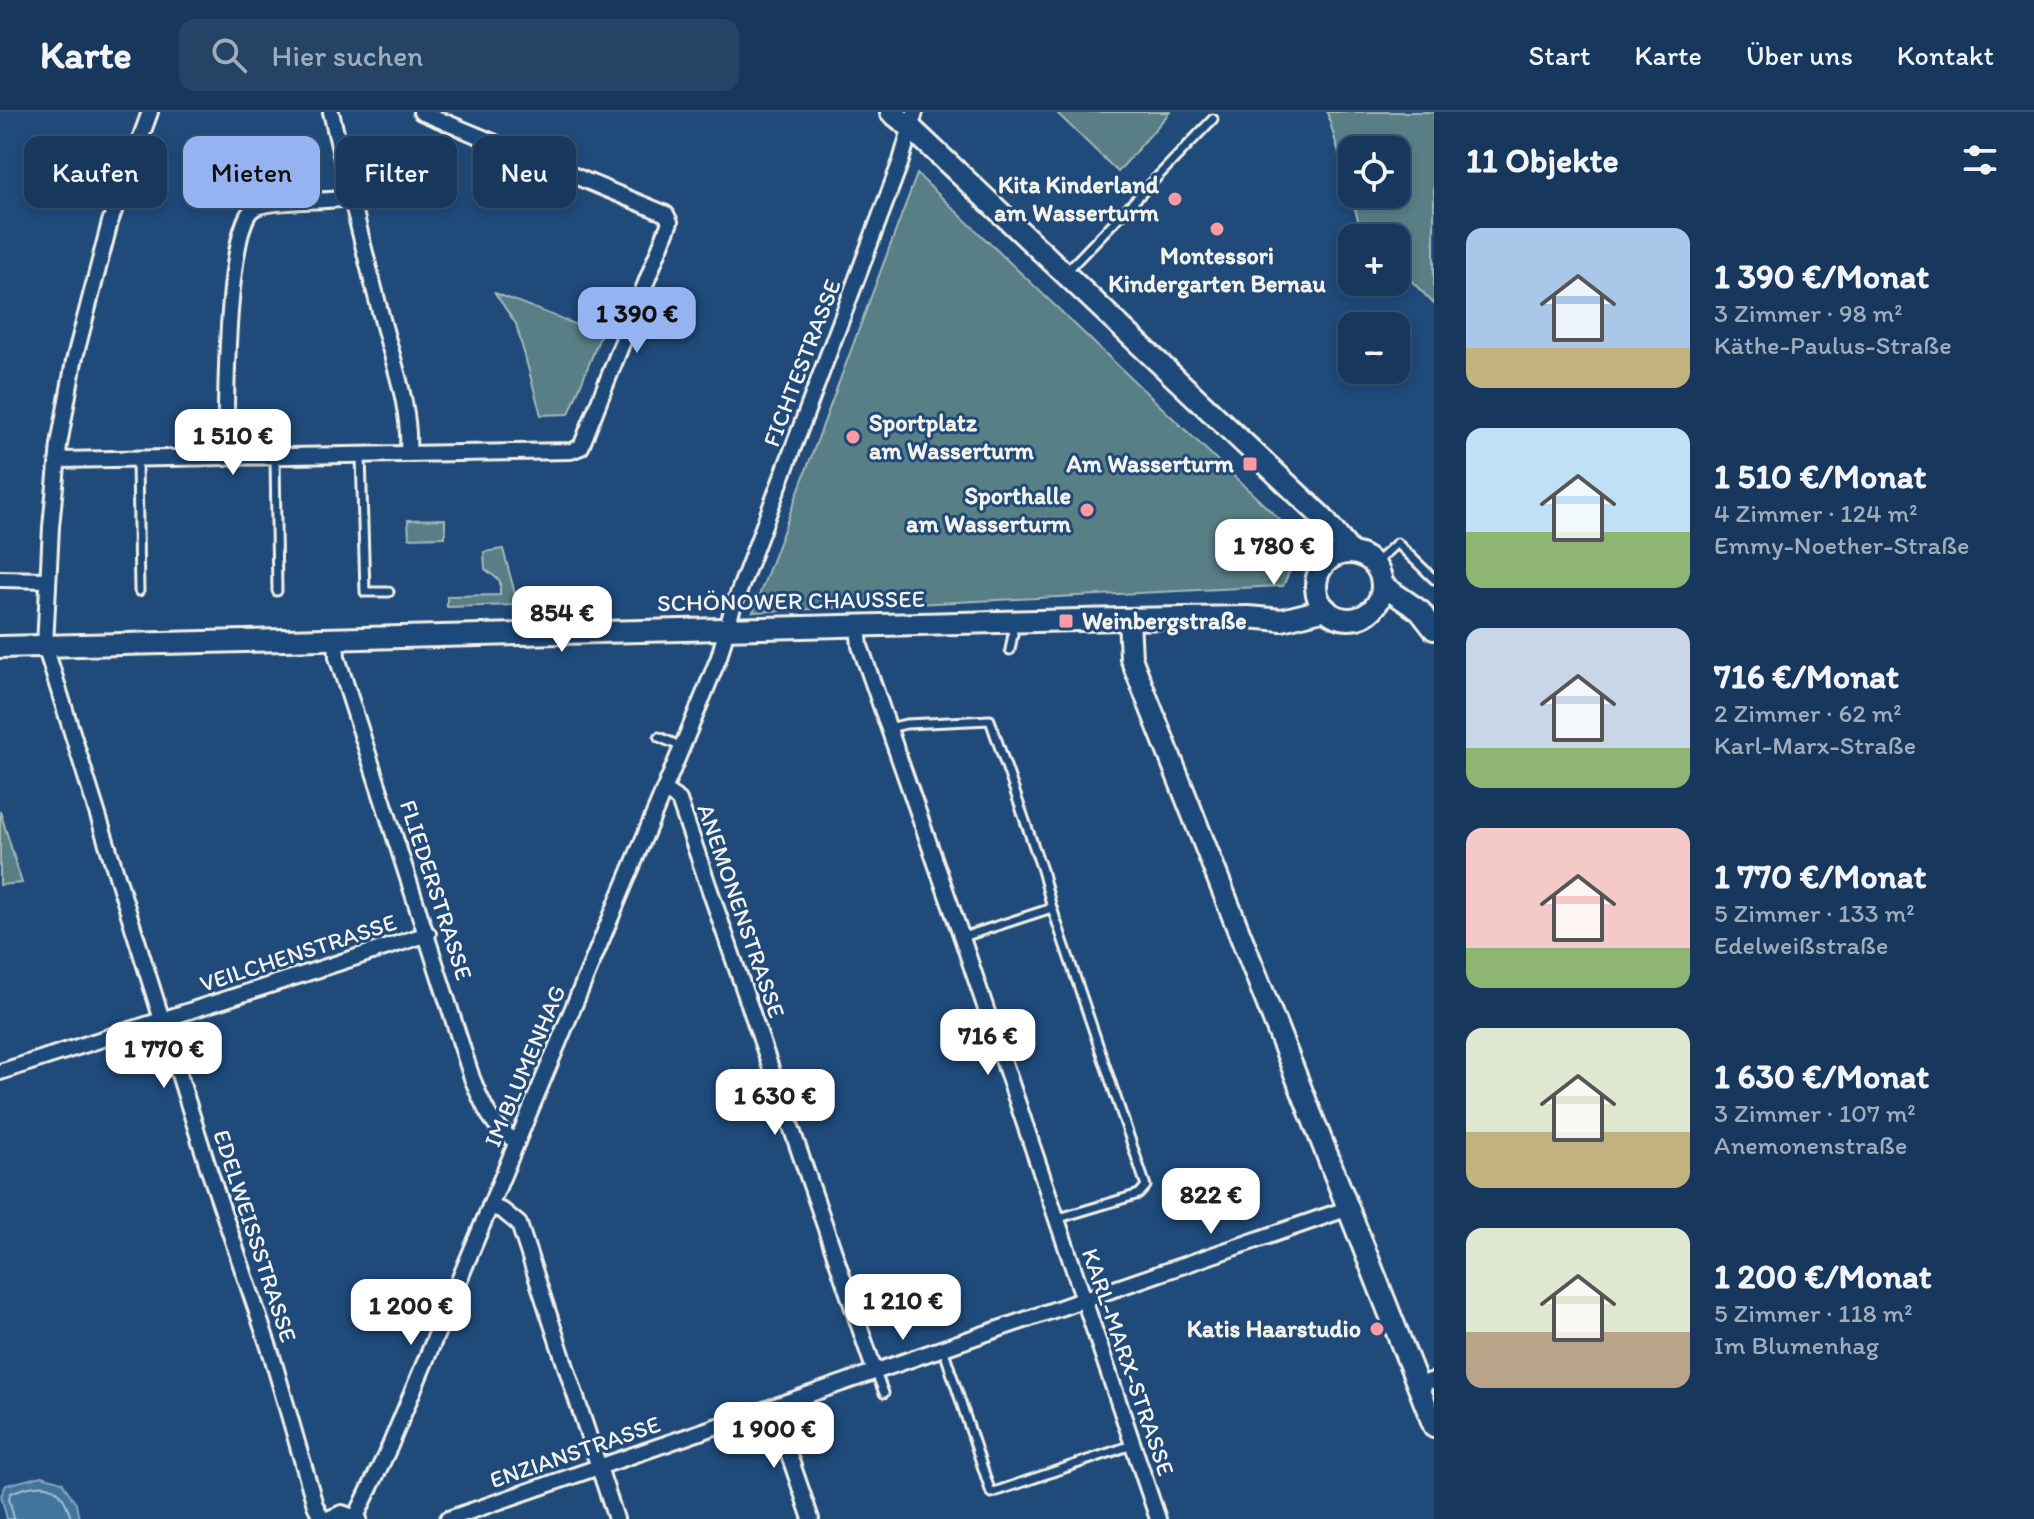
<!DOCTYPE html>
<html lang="de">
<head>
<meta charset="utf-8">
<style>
	:root { --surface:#17385c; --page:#244365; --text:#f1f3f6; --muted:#9eacbb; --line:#365272; --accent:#95b2f1 }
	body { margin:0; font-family:Itim,sans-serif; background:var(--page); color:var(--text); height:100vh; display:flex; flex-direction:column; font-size:30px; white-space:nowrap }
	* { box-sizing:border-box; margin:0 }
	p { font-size:26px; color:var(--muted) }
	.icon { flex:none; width:44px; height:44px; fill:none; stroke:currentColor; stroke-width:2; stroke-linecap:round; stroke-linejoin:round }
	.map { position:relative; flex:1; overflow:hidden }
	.drawer { display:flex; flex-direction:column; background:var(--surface); width:600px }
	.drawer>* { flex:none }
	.hud { position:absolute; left:24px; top:24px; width:760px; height:72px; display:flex; gap:16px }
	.tools { position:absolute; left:1338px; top:24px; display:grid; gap:16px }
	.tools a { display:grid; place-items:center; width:72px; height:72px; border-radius:16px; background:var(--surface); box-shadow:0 4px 12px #0003,0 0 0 2px var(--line); font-size:40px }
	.price { position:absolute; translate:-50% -68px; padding:0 18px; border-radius:16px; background:#fff; color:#222; font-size:26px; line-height:52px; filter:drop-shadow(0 2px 4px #0008) }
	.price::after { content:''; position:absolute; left:50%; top:48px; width:24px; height:18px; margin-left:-12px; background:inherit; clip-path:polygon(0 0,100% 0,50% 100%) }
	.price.active { background:var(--accent); color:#111 }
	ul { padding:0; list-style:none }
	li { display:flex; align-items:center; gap:24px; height:200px; padding:0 32px }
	li span { display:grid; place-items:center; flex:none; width:224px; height:160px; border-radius:16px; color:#555 }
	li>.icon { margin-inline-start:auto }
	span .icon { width:96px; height:96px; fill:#fffc; stroke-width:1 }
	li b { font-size:34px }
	h2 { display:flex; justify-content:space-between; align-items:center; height:96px; padding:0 32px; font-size:34px }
	.pill { padding:0 28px; border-radius:16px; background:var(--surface); box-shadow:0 4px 12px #0003,0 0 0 2px var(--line); font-size:28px; line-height:72px }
	.pill.active { background:var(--accent); color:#111 }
	header { display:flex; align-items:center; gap:48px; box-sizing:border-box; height:112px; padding:0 40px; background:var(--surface); border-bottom:2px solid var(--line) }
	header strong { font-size:38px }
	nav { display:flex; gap:44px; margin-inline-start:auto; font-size:28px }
	.search { width:560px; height:72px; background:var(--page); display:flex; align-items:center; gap:20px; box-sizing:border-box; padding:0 28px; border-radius:16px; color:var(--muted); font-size:30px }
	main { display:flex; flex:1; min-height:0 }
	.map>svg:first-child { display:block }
	.green { fill:#597f85; stroke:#a6b8b6; stroke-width:2; fill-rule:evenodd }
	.water { fill:#40749d; stroke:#88a6bb; stroke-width:2 }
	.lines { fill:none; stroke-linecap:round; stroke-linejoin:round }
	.shore { stroke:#acbfca; stroke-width:2 }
	.lane-casing { stroke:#f4f1e8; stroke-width:13 }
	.street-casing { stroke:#f4f1e8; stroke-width:20 }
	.secondary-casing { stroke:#f4f1e8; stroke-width:26 }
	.lane { stroke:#1f4a7a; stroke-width:7 }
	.street { stroke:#1f4a7a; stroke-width:14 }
	.secondary { stroke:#1f4a7a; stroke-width:20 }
	.poi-dot { fill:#ff9aa2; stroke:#1f4a7a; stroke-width:3 }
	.labels { text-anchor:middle; stroke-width:6; stroke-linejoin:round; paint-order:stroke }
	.poi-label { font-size:24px; font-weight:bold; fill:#f4f1e8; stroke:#1f4a7a; text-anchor:end }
	.street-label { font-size:24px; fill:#f4f1e8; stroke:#1f4a7a }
</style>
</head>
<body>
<header>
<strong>Karte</strong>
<div class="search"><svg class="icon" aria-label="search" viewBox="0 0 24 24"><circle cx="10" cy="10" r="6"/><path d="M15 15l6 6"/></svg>Hier suchen</div>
<nav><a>Start</a><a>Karte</a><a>Über uns</a><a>Kontakt</a></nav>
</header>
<main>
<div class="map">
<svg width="1434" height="1407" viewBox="0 0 1434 1407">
	<rect width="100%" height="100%" fill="#1f4a7a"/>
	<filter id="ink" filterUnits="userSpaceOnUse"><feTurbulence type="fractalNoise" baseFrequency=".0125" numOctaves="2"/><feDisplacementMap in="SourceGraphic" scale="16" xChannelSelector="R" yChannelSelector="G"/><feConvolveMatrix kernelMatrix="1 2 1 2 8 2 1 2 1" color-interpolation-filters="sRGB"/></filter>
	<g filter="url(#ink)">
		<g class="green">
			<polygon points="1056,0 1170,0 1118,60"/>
			<path d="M1327,0h107v192l-38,-39v-27h-27l-8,-8zM1352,38h44v44h-44z"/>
			<polygon points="917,62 1303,430 1283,474 753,500"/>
			<polygon points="495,181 601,222 569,302 541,303 516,212"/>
			<polygon points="445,407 445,425 409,426 408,408"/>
			<polygon points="503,437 518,493 447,495 447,484 500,483 500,469 485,457 484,440"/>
			<polygon points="0,699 22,771 0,773"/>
		</g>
		<polygon class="water" points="42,1364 62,1370 76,1392 79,1407 7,1407 1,1383 6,1373"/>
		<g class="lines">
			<path class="shore" d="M14,1407l-5,-21 2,-5c33,-13 51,-12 60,26"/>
			<defs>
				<g id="lane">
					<polyline points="1065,161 1213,7"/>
					<polyline points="361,343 365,480 389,480"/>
					<polyline points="275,346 277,479"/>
					<polyline points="137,348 139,479"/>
					<polyline points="1374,452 1397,431 1434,467"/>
					<polyline points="1010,538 1013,522 1010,512"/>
					<polyline points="889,616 906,612 990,608 1042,758 1052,796 1146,1074 1139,1082 1056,1107"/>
					<polyline points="659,625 682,635"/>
					<polyline points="963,825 1052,796"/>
					<polyline points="943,1236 991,1381 1132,1333"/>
					<polyline points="876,1261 884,1281"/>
				</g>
				<g id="street">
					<polyline points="150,0 110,110 74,249 59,333 51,415 45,534 209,1058 272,1244 315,1393 322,1407"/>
					<path d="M331,0c16,68 32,135 50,203 11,44 30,92 27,138"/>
					<path d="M226,346c-1,-38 0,-231 27,-249 13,-10 77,-7 97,-11"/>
					<polyline points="58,348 571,339 581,335 670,110 666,102 421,0"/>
					<polyline points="0,467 48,468"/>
					<polyline points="858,514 860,534 962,826 1158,1407"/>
					<path d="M336,526l1,19 135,421c11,27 19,49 45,64"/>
					<polyline points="664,678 679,688 875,1260"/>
					<polyline points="0,960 428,822"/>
					<polyline points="490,1094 503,1099 519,1112 616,1407"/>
					<polyline points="1418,1273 1434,1268"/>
					<polyline points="773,1296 811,1407"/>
					<polyline points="356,1405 389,1336 700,592 719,545 732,498 901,49 915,0"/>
					<polyline points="328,1407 342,1401 359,1407"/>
					<polyline points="448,1407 1349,1096"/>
				</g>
				<g id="secondary">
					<polyline points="891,0 911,16 1322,405 1351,441"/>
					<circle cx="1349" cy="474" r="33"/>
					<polyline points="1382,473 1420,499 1434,517"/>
					<polyline points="1129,507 1131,546 1434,1314"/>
					<polyline points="0,535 1122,507 1248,505 1282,508 1326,497"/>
				</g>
			</defs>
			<use href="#lane" class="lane-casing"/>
			<use href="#street" class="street-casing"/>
			<use href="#secondary" class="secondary-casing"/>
			<use href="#lane" class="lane"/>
			<use href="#street" class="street"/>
			<use href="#secondary" class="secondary"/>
		</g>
	</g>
	<g class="poi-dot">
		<circle cx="1175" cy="87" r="8"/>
		<circle cx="1217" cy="117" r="8"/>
		<circle cx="853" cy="325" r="8"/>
		<rect x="1242" y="344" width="16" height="16" rx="4"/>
		<circle cx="1087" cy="398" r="8"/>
		<rect x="1058" y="501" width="16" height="16" rx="4"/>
		<circle cx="1377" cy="1217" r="8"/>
	</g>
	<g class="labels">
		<g class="poi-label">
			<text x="1159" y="81">Kita Kinderland<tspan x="1159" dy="28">am Wasserturm</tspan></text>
			<text x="1217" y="152" text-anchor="middle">Montessori<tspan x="1217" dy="28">Kindergarten Bernau</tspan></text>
			<text x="869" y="319" text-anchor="start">Sportplatz<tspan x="869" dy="28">am Wasserturm</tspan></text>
			<text x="1234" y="360">Am Wasserturm</text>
			<text x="1071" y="392">Sporthalle<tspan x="1071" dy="28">am Wasserturm</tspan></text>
			<text x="1082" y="517" text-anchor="start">Weinbergstraße</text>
			<text x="1361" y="1225">Katis Haarstudio</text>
		</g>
		<g class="street-label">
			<text transform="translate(802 251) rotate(-69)" y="8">FICHTESTRASSE</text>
			<text transform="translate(791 489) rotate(-1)" y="8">SCHÖNOWER CHAUSSEE</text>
			<text transform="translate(436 778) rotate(72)" y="8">FLIEDERSTRASSE</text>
			<text transform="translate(741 799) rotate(71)" y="8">ANEMONENSTRASSE</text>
			<text transform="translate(298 841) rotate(-18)" y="8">VEILCHENSTRASSE</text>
			<text transform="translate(525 954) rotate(-67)" y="8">IM BLUMENHAG</text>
			<text transform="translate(255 1124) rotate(72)" y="8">EDELWEISSSTRASSE</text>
			<text transform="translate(1128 1250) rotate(71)" y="8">KARL-MARX-STRASSE</text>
			<text transform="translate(575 1340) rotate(-19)" y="8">ENZIANSTRASSE</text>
		</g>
	</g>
</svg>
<div class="tools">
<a><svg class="icon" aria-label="locate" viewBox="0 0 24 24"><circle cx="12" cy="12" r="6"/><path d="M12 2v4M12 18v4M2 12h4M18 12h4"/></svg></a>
<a>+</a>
<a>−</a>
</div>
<b class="price active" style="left:637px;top:243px">1 390 €</b>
<b class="price" style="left:233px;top:365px">1 510 €</b>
<b class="price" style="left:1274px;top:475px">1 780 €</b>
<b class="price" style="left:562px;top:542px">854 €</b>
<b class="price" style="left:988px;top:965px">716 €</b>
<b class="price" style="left:164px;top:978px">1 770 €</b>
<b class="price" style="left:775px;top:1025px">1 630 €</b>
<b class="price" style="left:1211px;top:1124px">822 €</b>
<b class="price" style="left:903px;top:1230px">1 210 €</b>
<b class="price" style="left:411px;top:1235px">1 200 €</b>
<b class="price" style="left:774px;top:1358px">1 900 €</b>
<div class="hud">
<a class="pill">Kaufen</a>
<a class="pill active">Mieten</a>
<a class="pill">Filter</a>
<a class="pill">Neu</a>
</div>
</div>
<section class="drawer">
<h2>11 Objekte<svg class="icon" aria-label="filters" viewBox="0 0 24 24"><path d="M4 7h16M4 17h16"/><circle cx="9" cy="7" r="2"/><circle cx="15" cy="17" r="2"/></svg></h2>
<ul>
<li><span style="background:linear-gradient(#a9c7e8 75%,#c2b280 0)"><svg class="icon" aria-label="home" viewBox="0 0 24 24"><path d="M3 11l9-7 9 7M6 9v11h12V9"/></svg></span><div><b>1 390 €/Monat</b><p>3 Zimmer · 98 m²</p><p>Käthe-Paulus-Straße</p></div></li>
<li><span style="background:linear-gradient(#bfe0f5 65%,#8fb573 0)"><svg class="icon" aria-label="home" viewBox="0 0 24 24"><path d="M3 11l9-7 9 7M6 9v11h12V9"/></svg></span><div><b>1 510 €/Monat</b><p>4 Zimmer · 124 m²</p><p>Emmy-Noether-Straße</p></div></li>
<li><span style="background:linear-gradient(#c9d6e8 75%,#8fb573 0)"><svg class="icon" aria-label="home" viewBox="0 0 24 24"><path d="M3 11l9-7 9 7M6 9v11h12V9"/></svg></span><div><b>716 €/Monat</b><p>2 Zimmer · 62 m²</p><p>Karl-Marx-Straße</p></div></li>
<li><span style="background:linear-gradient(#f6c9c9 75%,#8fb573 0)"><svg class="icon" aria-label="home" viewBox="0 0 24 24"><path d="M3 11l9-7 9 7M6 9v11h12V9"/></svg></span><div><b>1 770 €/Monat</b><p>5 Zimmer · 133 m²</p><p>Edelweißstraße</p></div></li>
<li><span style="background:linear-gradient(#dfe7d0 65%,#c2b280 0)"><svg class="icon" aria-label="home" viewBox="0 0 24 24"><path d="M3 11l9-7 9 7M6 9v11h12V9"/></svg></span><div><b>1 630 €/Monat</b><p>3 Zimmer · 107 m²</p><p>Anemonenstraße</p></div></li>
<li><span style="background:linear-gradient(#dfe7d0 65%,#b9a48a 0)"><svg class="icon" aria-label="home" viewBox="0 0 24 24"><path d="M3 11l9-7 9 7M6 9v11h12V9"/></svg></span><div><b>1 200 €/Monat</b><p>5 Zimmer · 118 m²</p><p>Im Blumenhag</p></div></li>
</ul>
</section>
</main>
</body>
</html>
